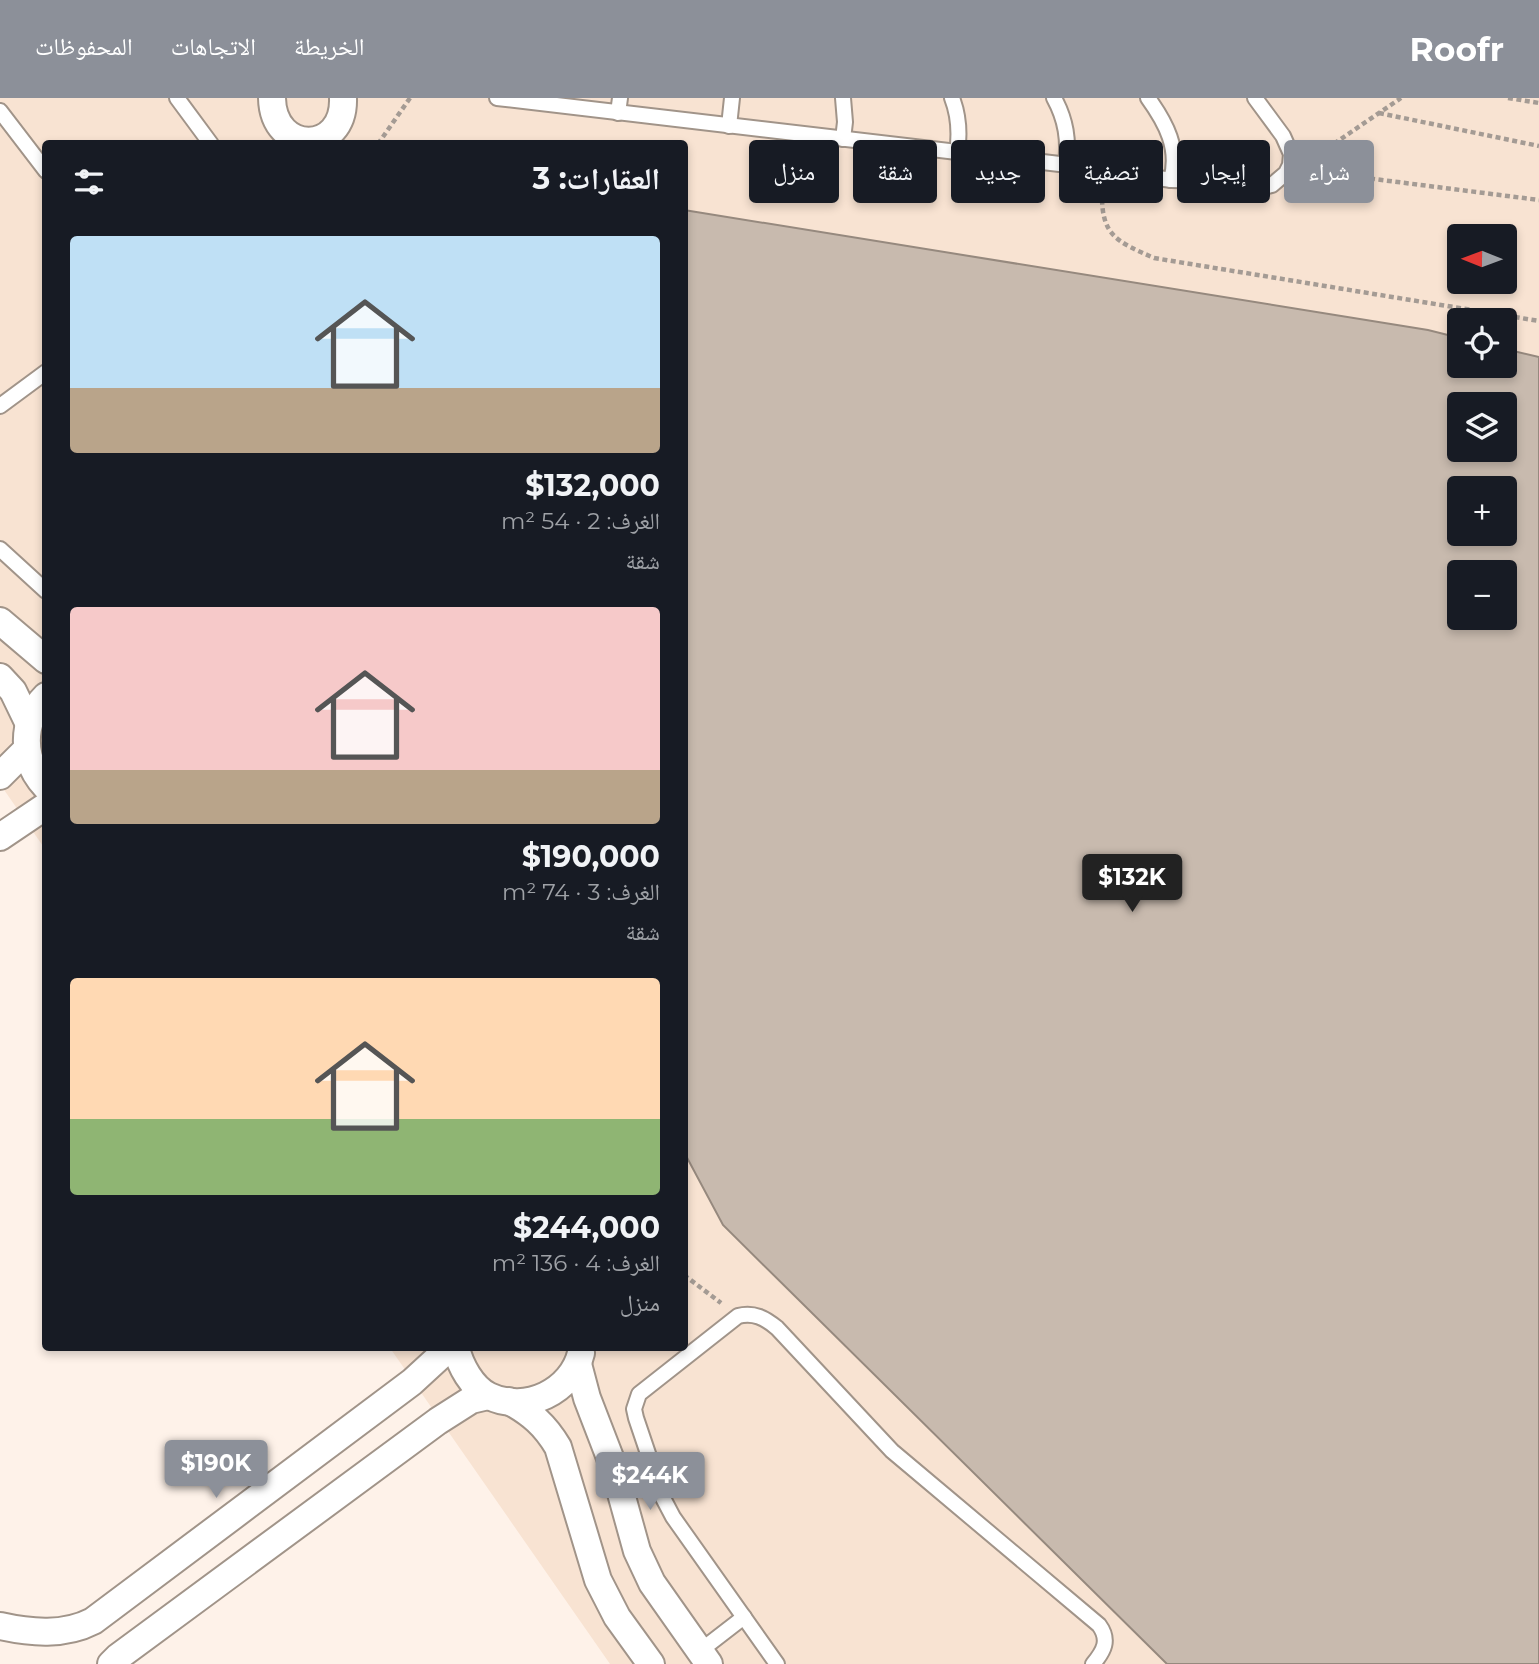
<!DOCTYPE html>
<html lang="ar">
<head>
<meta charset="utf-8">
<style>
	:root { --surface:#171b24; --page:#242831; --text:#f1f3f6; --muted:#9ea1a6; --accent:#8c9099 }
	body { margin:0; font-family:Montserrat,"Noto Naskh Arabic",sans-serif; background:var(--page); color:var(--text); direction:rtl; height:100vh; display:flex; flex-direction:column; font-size:26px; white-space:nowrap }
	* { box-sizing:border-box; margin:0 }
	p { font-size:23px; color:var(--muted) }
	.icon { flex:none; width:38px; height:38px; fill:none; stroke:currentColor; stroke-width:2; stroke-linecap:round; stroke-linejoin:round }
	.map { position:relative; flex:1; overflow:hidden; direction:ltr }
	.side { position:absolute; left:42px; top:42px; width:646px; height:1211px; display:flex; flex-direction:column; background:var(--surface); border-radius:7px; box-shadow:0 4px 10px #0003; direction:rtl }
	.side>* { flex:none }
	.banner { position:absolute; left:709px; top:42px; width:665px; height:63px; direction:rtl; display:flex; gap:14px }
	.needle { width:46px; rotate:271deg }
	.tools { position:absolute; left:1447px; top:126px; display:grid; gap:14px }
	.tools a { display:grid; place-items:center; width:70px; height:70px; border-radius:7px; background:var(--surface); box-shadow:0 4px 10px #0003; font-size:35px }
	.price { position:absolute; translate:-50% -60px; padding:0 16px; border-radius:7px; background:var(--accent); color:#fff; font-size:23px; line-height:46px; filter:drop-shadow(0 2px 4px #0008) }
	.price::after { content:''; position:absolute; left:50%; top:42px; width:21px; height:16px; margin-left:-10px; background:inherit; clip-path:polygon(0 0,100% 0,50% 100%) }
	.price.active { background:#222; color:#fff }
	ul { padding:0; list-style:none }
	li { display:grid; align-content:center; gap:14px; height:371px; padding:0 28px }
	li span { display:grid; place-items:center; height:217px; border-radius:7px; color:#555 }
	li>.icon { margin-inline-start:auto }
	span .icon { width:126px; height:126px; fill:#fffc; stroke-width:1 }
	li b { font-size:30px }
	h2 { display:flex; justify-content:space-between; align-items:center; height:84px; padding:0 28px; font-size:30px }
	.tag { padding:0 24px; border-radius:7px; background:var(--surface); box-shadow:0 4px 10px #0003; font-size:24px; line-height:63px }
	.tag.active { background:var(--accent); color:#fff }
	header { display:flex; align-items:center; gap:42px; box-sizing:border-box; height:98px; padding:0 35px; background:var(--accent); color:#fff }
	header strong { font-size:33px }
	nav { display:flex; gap:38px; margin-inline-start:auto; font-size:24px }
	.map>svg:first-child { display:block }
	.built { fill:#f8e3d2; fill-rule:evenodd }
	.building { fill:#c8baae; stroke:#96897e; stroke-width:2; fill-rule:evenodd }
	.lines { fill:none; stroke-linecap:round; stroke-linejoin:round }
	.service-casing { stroke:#a19489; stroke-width:18 }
	.minor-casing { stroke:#a19489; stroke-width:30 }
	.path { stroke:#a49b94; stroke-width:4.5; stroke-dasharray:5 3.5; stroke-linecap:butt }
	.service { stroke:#fff; stroke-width:14 }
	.minor { stroke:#fff; stroke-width:26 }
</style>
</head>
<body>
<header>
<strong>Roofr</strong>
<nav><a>الخريطة</a><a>الاتجاهات</a><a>المحفوظات</a></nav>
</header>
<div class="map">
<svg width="1539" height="1566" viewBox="0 0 1539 1566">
	<rect width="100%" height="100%" fill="#fef2e9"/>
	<path class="built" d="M0,0h1539v1566h-929l-220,-316h294v-1204h-638l-1,705 -45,-65zM1460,138h45v46h-45zM1460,222h45v46h-45zM1460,306h45v46h-45zM1460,390h45v46h-45zM1460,474h45v46h-45z"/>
	<path class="building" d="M684,112l744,120 32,8v28h45v-17l34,8v1307h-372l-444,-439 -39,-73zM1460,306h45v46h-45zM1460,390h45v46h-45zM1460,474h45v46h-45z"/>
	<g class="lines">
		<defs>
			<g id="service">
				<polyline points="177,0 211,46"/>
				<polyline points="497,0 1102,71 1171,82 1206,83 1263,89 1272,87 1286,75 1290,67 1291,56 1283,38 1255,0"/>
				<path d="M952,0c7,18 8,35 5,55"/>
				<path d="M1054,0c12,22 15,42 12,67"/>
				<path d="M1148,0c18,25 32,51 23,82"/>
				<polyline points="0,13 46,73"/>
				<polyline points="618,15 620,0"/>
				<polyline points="729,28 732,0"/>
				<polyline points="843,41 845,24 843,0"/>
				<polyline points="0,308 46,274"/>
				<polyline points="0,451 46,493"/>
				<polyline points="700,1553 744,1519"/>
				<path d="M777,1566l-104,-147 -10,-19 -27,-80 -2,-9 5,-15 99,-78c16,-4 27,2 39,12l115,123 207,174c11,15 5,26 -6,39"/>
			</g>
			<g id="minor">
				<path d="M272,0c1,57 73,57 71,0"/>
				<polyline points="0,523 46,562"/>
				<polyline points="0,579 13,593 28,624"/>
				<path d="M46,598c-26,26 -25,64 0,91"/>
				<polyline points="0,678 26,652"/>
				<polyline points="0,739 46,708"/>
				<path d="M456,1250c4,17 16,40 33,48 37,18 83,-5 92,-43"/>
				<polyline points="578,1266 587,1300 614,1370 637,1453 652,1485 709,1566"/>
				<path d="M509,1303c22,12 36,24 49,46l40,133 19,37 34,47"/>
				<path d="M0,1528c31,7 64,10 93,-5l319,-239 37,-34"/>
				<polyline points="111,1566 118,1559 438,1323 471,1302 488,1298"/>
			</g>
		</defs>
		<use href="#service" class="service-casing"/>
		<use href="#minor" class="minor-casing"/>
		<g class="path">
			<polyline points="1508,0 1539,5"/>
			<polyline points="1379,15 1539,48"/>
			<polyline points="378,46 410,0"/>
			<polyline points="1313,60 1401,0"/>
			<polyline points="1311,73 1539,102"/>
			<path d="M1102,93c-1,45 14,50 52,67l385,63"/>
			<polyline points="684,1177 721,1205"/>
		</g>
		<use href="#service" class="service"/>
		<use href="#minor" class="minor"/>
	</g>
</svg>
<div class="tools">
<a><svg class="needle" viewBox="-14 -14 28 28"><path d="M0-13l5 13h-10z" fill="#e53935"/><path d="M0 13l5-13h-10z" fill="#9ea1a6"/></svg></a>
<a><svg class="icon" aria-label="locate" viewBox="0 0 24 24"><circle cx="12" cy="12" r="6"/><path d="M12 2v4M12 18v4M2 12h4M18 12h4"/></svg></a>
<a><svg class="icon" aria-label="layers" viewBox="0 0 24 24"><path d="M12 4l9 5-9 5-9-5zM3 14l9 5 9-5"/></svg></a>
<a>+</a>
<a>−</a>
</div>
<b class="price active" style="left:1132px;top:816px">$132K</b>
<b class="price" style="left:216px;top:1402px">$190K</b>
<b class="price" style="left:650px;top:1414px">$244K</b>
<div class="banner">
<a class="tag active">شراء</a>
<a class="tag">إيجار</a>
<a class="tag">تصفية</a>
<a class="tag">جديد</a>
<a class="tag">شقة</a>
<a class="tag">منزل</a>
</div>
<section class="side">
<h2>العقارات: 3<svg class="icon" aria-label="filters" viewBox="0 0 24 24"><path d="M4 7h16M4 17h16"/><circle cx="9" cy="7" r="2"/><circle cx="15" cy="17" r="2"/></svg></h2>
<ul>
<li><span style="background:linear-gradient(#bfe0f5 70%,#b9a48a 0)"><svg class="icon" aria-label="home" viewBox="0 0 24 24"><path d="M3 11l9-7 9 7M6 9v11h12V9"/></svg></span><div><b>$132,000</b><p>الغرف: 2 · 54 m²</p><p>شقة</p></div></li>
<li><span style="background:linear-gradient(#f6c9c9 75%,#b9a48a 0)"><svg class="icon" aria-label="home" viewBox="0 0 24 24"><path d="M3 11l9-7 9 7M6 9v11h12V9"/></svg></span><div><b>$190,000</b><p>الغرف: 3 · 74 m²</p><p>شقة</p></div></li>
<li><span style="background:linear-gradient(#ffd9b3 65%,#8fb573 0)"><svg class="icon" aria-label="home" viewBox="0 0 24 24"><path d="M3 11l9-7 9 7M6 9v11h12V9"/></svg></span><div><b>$244,000</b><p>الغرف: 4 · 136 m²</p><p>منزل</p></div></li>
</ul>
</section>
</div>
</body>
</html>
